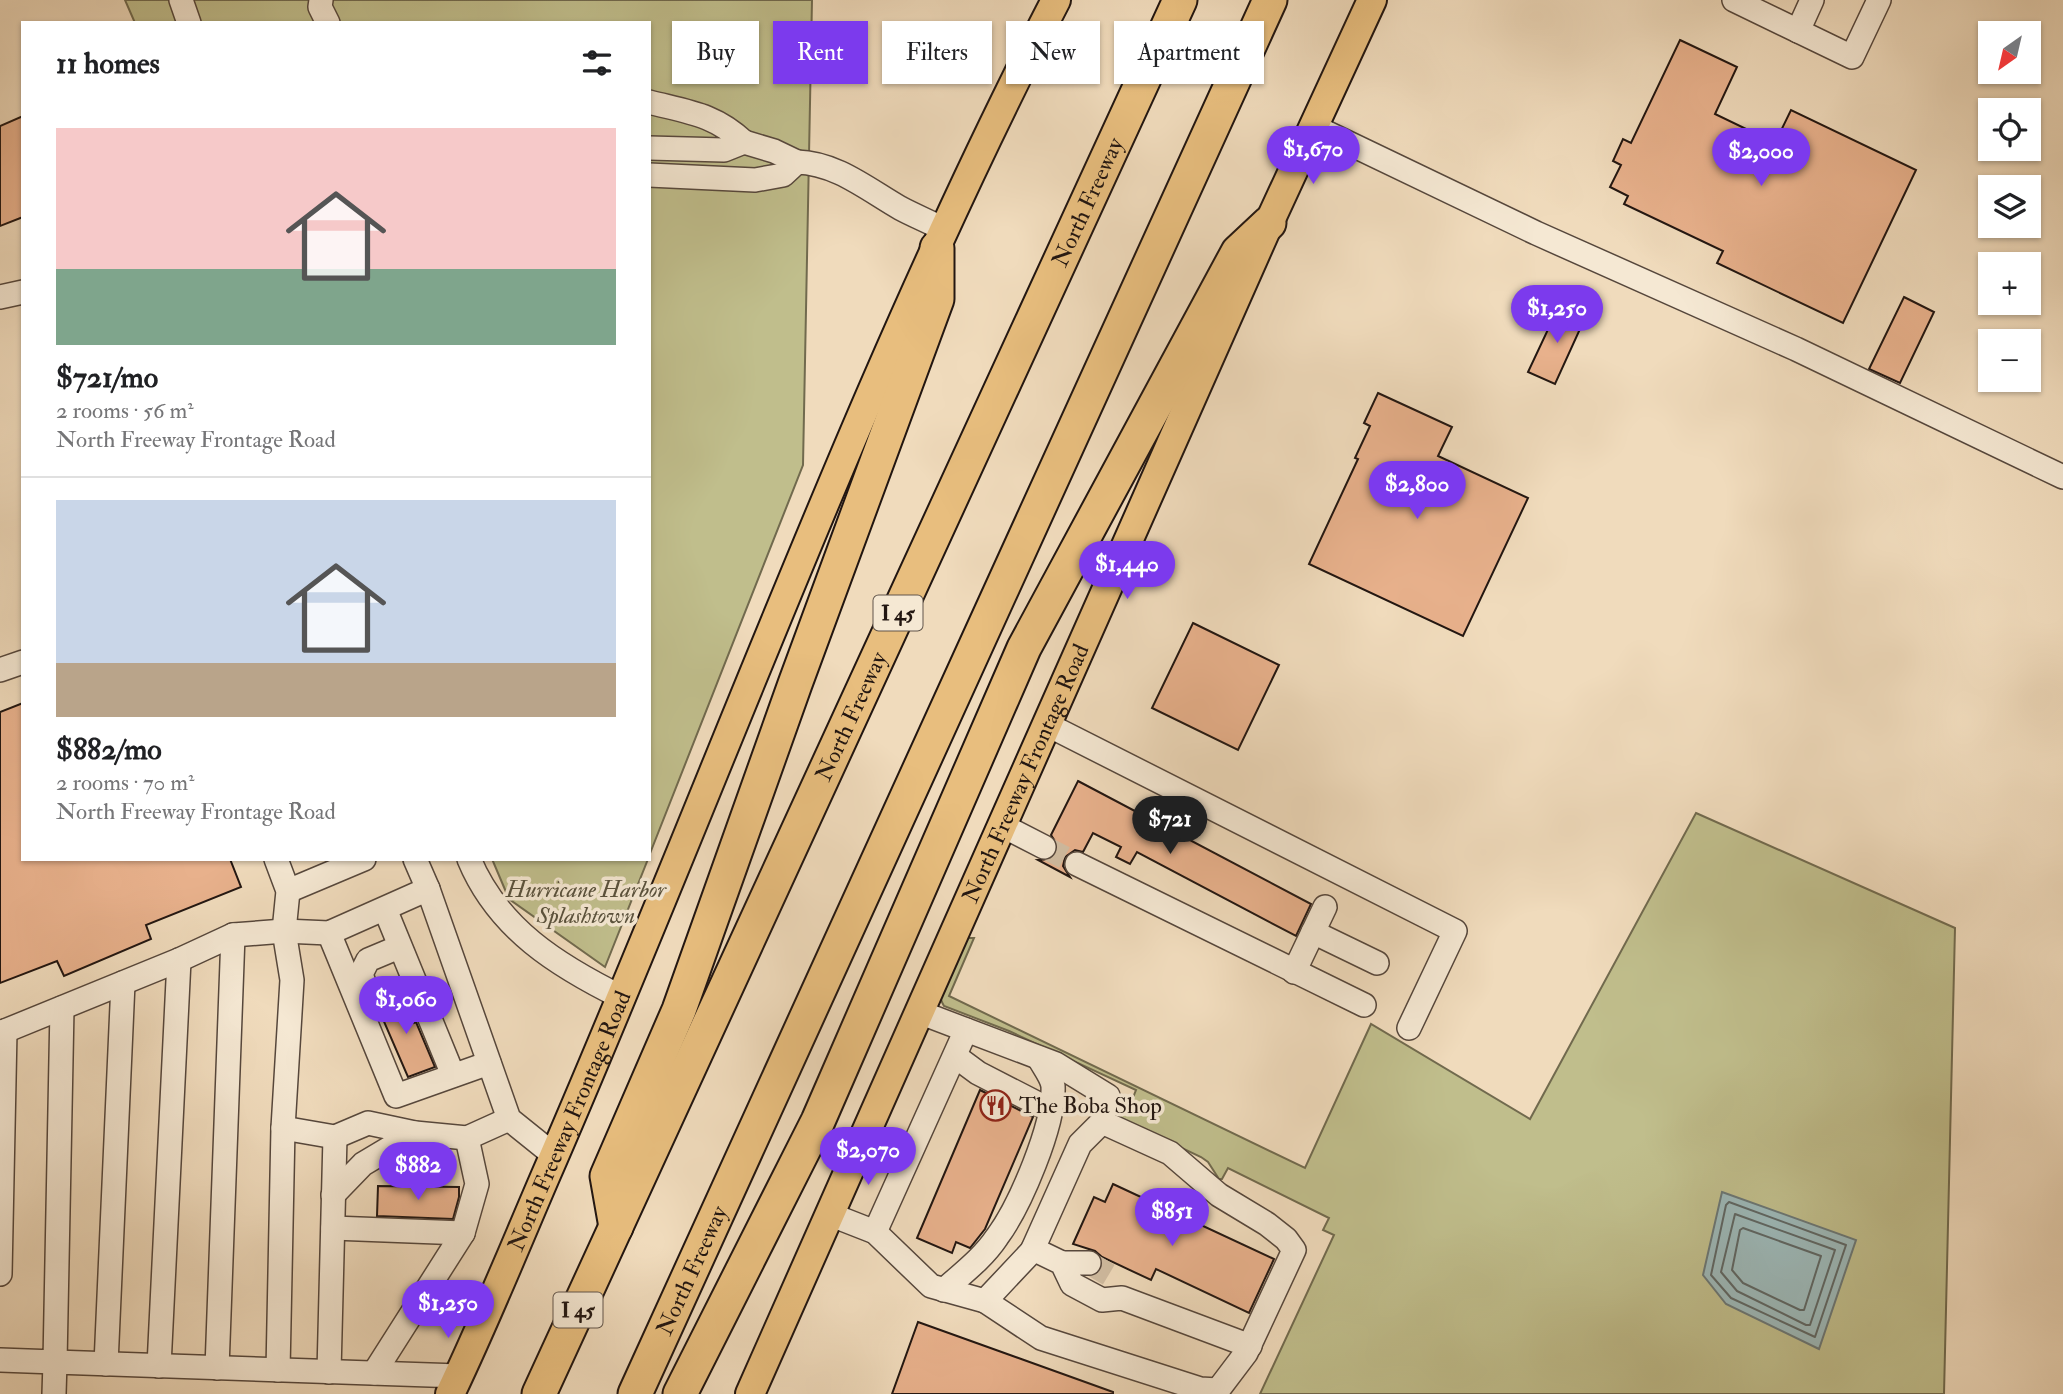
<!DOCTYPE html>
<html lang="en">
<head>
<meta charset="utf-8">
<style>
	:root { --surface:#fff; --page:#f6f6f6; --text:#202124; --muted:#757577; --line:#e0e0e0; --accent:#7c3aed }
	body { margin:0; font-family:"IM FELL Double Pica",serif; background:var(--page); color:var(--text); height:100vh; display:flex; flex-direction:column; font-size:26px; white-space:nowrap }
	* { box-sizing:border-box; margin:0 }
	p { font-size:23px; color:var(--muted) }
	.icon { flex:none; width:38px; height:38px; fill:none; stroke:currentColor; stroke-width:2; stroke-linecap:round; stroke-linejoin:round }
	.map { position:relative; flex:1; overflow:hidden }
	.drawer { position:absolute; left:21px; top:21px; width:630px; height:840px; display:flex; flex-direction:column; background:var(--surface); border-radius:0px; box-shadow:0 2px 5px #0004 }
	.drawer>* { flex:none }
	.top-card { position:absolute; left:672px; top:21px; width:665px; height:63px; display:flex; gap:14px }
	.needle { width:46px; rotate:214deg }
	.controls { position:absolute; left:1978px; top:21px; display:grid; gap:14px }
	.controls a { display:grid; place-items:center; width:63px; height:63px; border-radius:0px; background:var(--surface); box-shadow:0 2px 5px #0004; font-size:35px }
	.price { position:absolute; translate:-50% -60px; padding:0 16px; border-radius:24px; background:var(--accent); color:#fff; font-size:23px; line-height:46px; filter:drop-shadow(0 2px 4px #0008) }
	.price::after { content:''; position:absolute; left:50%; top:42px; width:21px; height:16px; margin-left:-10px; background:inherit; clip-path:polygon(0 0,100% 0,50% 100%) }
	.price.active { background:#222; color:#fff }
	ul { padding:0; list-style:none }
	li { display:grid; align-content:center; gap:14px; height:371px; padding:0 35px }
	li+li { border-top:2px solid var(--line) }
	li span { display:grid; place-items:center; height:217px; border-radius:0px; color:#555 }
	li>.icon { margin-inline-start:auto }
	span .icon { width:126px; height:126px; fill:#fffc; stroke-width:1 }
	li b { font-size:30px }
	h2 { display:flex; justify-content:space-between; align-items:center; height:84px; padding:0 35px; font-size:30px }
	.pill { padding:0 24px; border-radius:0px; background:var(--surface); box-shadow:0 2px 5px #0004; font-size:24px; line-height:63px }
	.pill.active { background:var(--accent); color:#fff }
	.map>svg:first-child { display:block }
	.green { fill:#c0be8c; stroke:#716a4e; stroke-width:2 }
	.water { fill:#9db9b9; stroke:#6c7876; stroke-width:2 }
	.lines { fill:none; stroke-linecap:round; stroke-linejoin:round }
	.shore { stroke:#606865; stroke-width:2 }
	.building { fill:#e8b18c; stroke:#221611; stroke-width:2 }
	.minor-tunnel { stroke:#d1bda2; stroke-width:23; stroke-dasharray:23 11; stroke-linecap:butt }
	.minor-casing { stroke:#56473c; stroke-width:26 }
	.major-casing { stroke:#221611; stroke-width:32 }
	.highway-casing { stroke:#221611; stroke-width:37 }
	.minor { stroke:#f5e8d3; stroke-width:23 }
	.major { stroke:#e8be7e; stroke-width:28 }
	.highway { stroke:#e8be7e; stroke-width:33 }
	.labels { text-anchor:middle; stroke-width:7; stroke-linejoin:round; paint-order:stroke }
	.shield { fill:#f5e8d3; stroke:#61554b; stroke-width:2 }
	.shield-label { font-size:21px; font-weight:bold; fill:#221611 }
	.street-label { font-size:23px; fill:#221611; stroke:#f5e8d3 }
	.park-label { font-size:23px; font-style:italic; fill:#59513c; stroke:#f5e8d3 }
	.poi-label { font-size:23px; fill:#221611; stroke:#f5e8d3; text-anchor:start }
</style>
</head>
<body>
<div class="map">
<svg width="2063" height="1394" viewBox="0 0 2063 1394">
	<rect width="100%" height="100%" fill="#f0dbbc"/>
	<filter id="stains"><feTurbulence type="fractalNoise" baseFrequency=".00286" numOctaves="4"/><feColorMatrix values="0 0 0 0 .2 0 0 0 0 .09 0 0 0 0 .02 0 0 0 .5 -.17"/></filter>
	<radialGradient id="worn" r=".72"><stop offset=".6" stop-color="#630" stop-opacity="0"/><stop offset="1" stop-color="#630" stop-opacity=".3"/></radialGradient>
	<g class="green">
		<polygon points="125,0 812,0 803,465 649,856 649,23 135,23"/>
		<path d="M1696,813l259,115 -11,466h-684l74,-159 -11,-5 6,-12 -101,-50 -6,11h-3l-11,-17 -7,-5 -78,-37 -3,-4 1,-4 7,-2 8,-20 -127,-59 -65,-25c-14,-23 10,-48 22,-68h8l-25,58 356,172 66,-144 159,95z"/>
		<polygon points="492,859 648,859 605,967 509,899"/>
	</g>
	<polygon class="water" points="1722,1192 1856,1240 1819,1349 1726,1304 1703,1275"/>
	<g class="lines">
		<g class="shore">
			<polygon points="1729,1202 1846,1245 1815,1337 1731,1298 1711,1275 1726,1205"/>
			<polygon points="1735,1214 1835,1250 1810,1325 1806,1325 1737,1291 1721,1272"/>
			<polygon points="1743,1228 1821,1256 1804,1310 1800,1310 1743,1283 1732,1270 1740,1230"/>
		</g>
	</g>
	<g class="building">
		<polygon points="1680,40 1737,67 1715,114 1775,143 1791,110 1916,170 1843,323 1717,263 1723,251 1624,204 1628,196 1610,187 1621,165 1613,161 1623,139 1631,143"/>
		<polygon points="23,116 23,217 0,226 0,126"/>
		<polygon points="1904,297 1934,312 1900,383 1869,369"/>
		<polygon points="1559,306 1585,318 1555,384 1528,372"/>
		<polygon points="1378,393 1452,427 1438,456 1528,498 1463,636 1309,564 1358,459 1355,458 1370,426 1364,423"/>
		<polygon points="1193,623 1279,665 1238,750 1152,708"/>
		<polygon points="23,703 23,859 230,859 241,887 146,925 151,939 64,976 57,961 0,983 0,712"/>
		<polygon points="1078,781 1311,904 1296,936 1137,852 1130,864 1116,857 1121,847 1093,833 1083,852 1075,850 1065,857 1063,866 1070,877 1038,860 1051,859 1056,854 1058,846 1051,835"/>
		<polygon points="402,994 414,1023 416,1022 435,1067 408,1077 379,1010 384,1001"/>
		<polygon points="980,1090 1033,1117 985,1229 970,1248 956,1242 952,1253 917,1238"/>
		<polygon points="1113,1184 1274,1259 1249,1313 1156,1269 1151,1280 1102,1257 1095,1251 1073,1244 1094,1197 1105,1202"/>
		<polygon points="378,1186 459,1187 459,1197 453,1219 377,1216"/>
		<polygon points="918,1322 1113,1392 1113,1394 892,1394"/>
	</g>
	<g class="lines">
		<g class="minor-tunnel">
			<polyline points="1044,847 1077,864"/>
			<polyline points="1089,1263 1116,1279"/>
		</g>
		<defs>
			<g id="minor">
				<polyline points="181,0 189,23"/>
				<polyline points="321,0 320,7 328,23"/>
				<polyline points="1734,0 1852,57 1879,0"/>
				<polyline points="1798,31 1812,0"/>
				<path d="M649,102c39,10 65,12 95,40l-20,8 -75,-2"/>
				<polyline points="1315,127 1536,233 1796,349 2063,477"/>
				<polyline points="744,142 774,151 797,162"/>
				<path d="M649,175l106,5 28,-5 14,-13c39,1 70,27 103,46 15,8 30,14 45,22"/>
				<polyline points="0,297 23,292"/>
				<polyline points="0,670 23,662"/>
				<polyline points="1046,724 1455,931 1409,1028"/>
				<polyline points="1001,825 1044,847"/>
				<polyline points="276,859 288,891 284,931 292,980 283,1128 278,1370"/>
				<polyline points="415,859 428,889"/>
				<path d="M469,859c29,70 89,107 154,139"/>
				<polyline points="1077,864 1364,1005"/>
				<polyline points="288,891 364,859"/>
				<polyline points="385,909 453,1075"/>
				<polyline points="1313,932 1377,963"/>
				<polyline points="329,933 396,1096 489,1063"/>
				<polyline points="1294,972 1325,907"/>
				<polyline points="370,1000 361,974 368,960 399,947"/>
				<polyline points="0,1033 179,960 233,935 284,931 329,933 428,889 509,1119 555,1156"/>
				<polyline points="955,1056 978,1073 1050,1110"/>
				<polyline points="283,1128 335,1137 368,1123 415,1133 467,1138"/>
				<polyline points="333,1195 363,1164 415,1133"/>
				<polyline points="829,1214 875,1232 931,1286 985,1301 1032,1251 1080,1144 1102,1122 1108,1096 1056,1064 919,1012"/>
				<polyline points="333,1228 463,1233"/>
				<polyline points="875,1232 966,1030"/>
				<polyline points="1033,1249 1062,1263 1072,1284 1102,1300 1122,1298 1250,1346"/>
				<polyline points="1062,1263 1089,1263"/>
				<polyline points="0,1274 5,1031"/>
				<path d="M944,1290c19,-17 39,-32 53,-53 23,-31 58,-113 56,-151 -1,-9 -10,-20 -14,-28"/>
				<polyline points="985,1301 1041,1338 1200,1389 1218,1390 1246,1353 1294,1250 1286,1239 1267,1224 1219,1195 1170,1153 1102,1122"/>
				<polyline points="0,1360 55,1362 62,1008"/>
				<polyline points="106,1364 123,983"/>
				<polyline points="159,1366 179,960"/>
				<polyline points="217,1368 233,935"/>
				<polyline points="329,1372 335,1137"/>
				<polyline points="374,1373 463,1233 477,1184 467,1138 509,1119"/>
				<polyline points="54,1394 55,1362 459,1376"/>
			</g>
			<g id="major">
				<path id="s1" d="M450,1394c34,-71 64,-145 95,-217 171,-392 314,-797 511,-1177"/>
				<path id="s2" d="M750,1394l519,-1171 103,-223"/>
			</g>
			<g id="highway">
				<polyline points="616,1227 607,1176 679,1010 795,684 937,299 937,248"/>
				<path id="s3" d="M539,1394l641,-1394"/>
				<path id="s4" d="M635,1394l635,-1394"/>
				<polyline points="680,1394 818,1121 1024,648 1238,252 1269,223"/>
			</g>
		</defs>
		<use href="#minor" class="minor-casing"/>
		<use href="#major" class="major-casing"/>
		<use href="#highway" class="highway-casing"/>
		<use href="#minor" class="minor"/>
		<use href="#major" class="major"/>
		<use href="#highway" class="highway"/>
	</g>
	<defs>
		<symbol id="restaurant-ring" viewBox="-11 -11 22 22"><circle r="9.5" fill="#f5e8d3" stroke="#8f2418" stroke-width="1.5"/><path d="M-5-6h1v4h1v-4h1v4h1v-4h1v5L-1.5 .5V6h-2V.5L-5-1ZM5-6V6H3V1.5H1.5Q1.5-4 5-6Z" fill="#8f2418"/></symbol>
	</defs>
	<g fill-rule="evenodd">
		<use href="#restaurant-ring" x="978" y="1088" width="35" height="35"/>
	</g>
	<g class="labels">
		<g class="shield">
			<rect x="873.5" y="595.5" width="49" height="35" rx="5"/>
			<rect x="553.5" y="1292.5" width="49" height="35" rx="5"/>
		</g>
		<g class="shield-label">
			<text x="898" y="620">I 45</text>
			<text x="578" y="1317">I 45</text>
		</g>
		<g class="street-label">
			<text dy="8" stroke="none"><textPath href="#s3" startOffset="1312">North Freeway</textPath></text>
			<text dy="8" stroke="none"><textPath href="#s3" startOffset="746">North Freeway</textPath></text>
			<text dy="8" stroke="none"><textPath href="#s2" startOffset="679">North Freeway Frontage Road</textPath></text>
			<text dy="8" stroke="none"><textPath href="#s1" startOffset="298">North Freeway Frontage Road</textPath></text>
			<text dy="8" stroke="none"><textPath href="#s4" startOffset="136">North Freeway</textPath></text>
		</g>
		<g class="park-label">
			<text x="586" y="897">Hurricane Harbor<tspan x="586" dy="26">Splashtown</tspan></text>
		</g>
		<g class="poi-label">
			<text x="1019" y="1113">The Boba Shop</text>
		</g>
	</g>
	<rect width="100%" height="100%" filter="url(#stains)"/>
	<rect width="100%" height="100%" fill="url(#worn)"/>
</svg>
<div class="controls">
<a><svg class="needle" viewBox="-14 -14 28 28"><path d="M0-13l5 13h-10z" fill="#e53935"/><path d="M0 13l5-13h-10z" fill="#757577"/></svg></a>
<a><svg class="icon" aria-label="locate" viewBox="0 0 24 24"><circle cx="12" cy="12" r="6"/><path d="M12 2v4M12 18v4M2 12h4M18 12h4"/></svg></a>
<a><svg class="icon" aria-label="layers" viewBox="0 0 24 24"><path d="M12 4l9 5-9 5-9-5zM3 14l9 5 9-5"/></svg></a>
<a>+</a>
<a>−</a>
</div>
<b class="price" style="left:1313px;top:186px">$1,670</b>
<b class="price" style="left:1761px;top:188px">$2,000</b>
<b class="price" style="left:1557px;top:345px">$1,250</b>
<b class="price" style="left:1417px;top:521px">$2,800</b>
<b class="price" style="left:1127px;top:601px">$1,440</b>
<b class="price active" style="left:1170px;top:856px">$721</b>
<b class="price" style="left:406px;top:1036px">$1,060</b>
<b class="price" style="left:868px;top:1187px">$2,070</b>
<b class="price" style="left:418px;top:1202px">$882</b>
<b class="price" style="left:1172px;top:1248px">$851</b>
<b class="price" style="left:448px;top:1340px">$1,250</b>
<div class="top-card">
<a class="pill">Buy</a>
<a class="pill active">Rent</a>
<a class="pill">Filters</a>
<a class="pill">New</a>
<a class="pill">Apartment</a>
</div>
<section class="drawer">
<h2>11 homes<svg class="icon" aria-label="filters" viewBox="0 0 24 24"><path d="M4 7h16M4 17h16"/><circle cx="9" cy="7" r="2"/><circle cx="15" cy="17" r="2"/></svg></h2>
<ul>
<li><span style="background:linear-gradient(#f6c9c9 65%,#7fa58c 0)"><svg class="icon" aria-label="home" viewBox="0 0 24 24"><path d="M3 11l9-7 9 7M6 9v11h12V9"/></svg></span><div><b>$721/mo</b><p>2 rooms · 56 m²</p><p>North Freeway Frontage Road</p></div></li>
<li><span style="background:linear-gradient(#c9d6e8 75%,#b9a48a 0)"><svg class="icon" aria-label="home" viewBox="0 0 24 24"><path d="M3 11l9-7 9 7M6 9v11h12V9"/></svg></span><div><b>$882/mo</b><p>2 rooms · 70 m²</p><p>North Freeway Frontage Road</p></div></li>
</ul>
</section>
</div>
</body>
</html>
